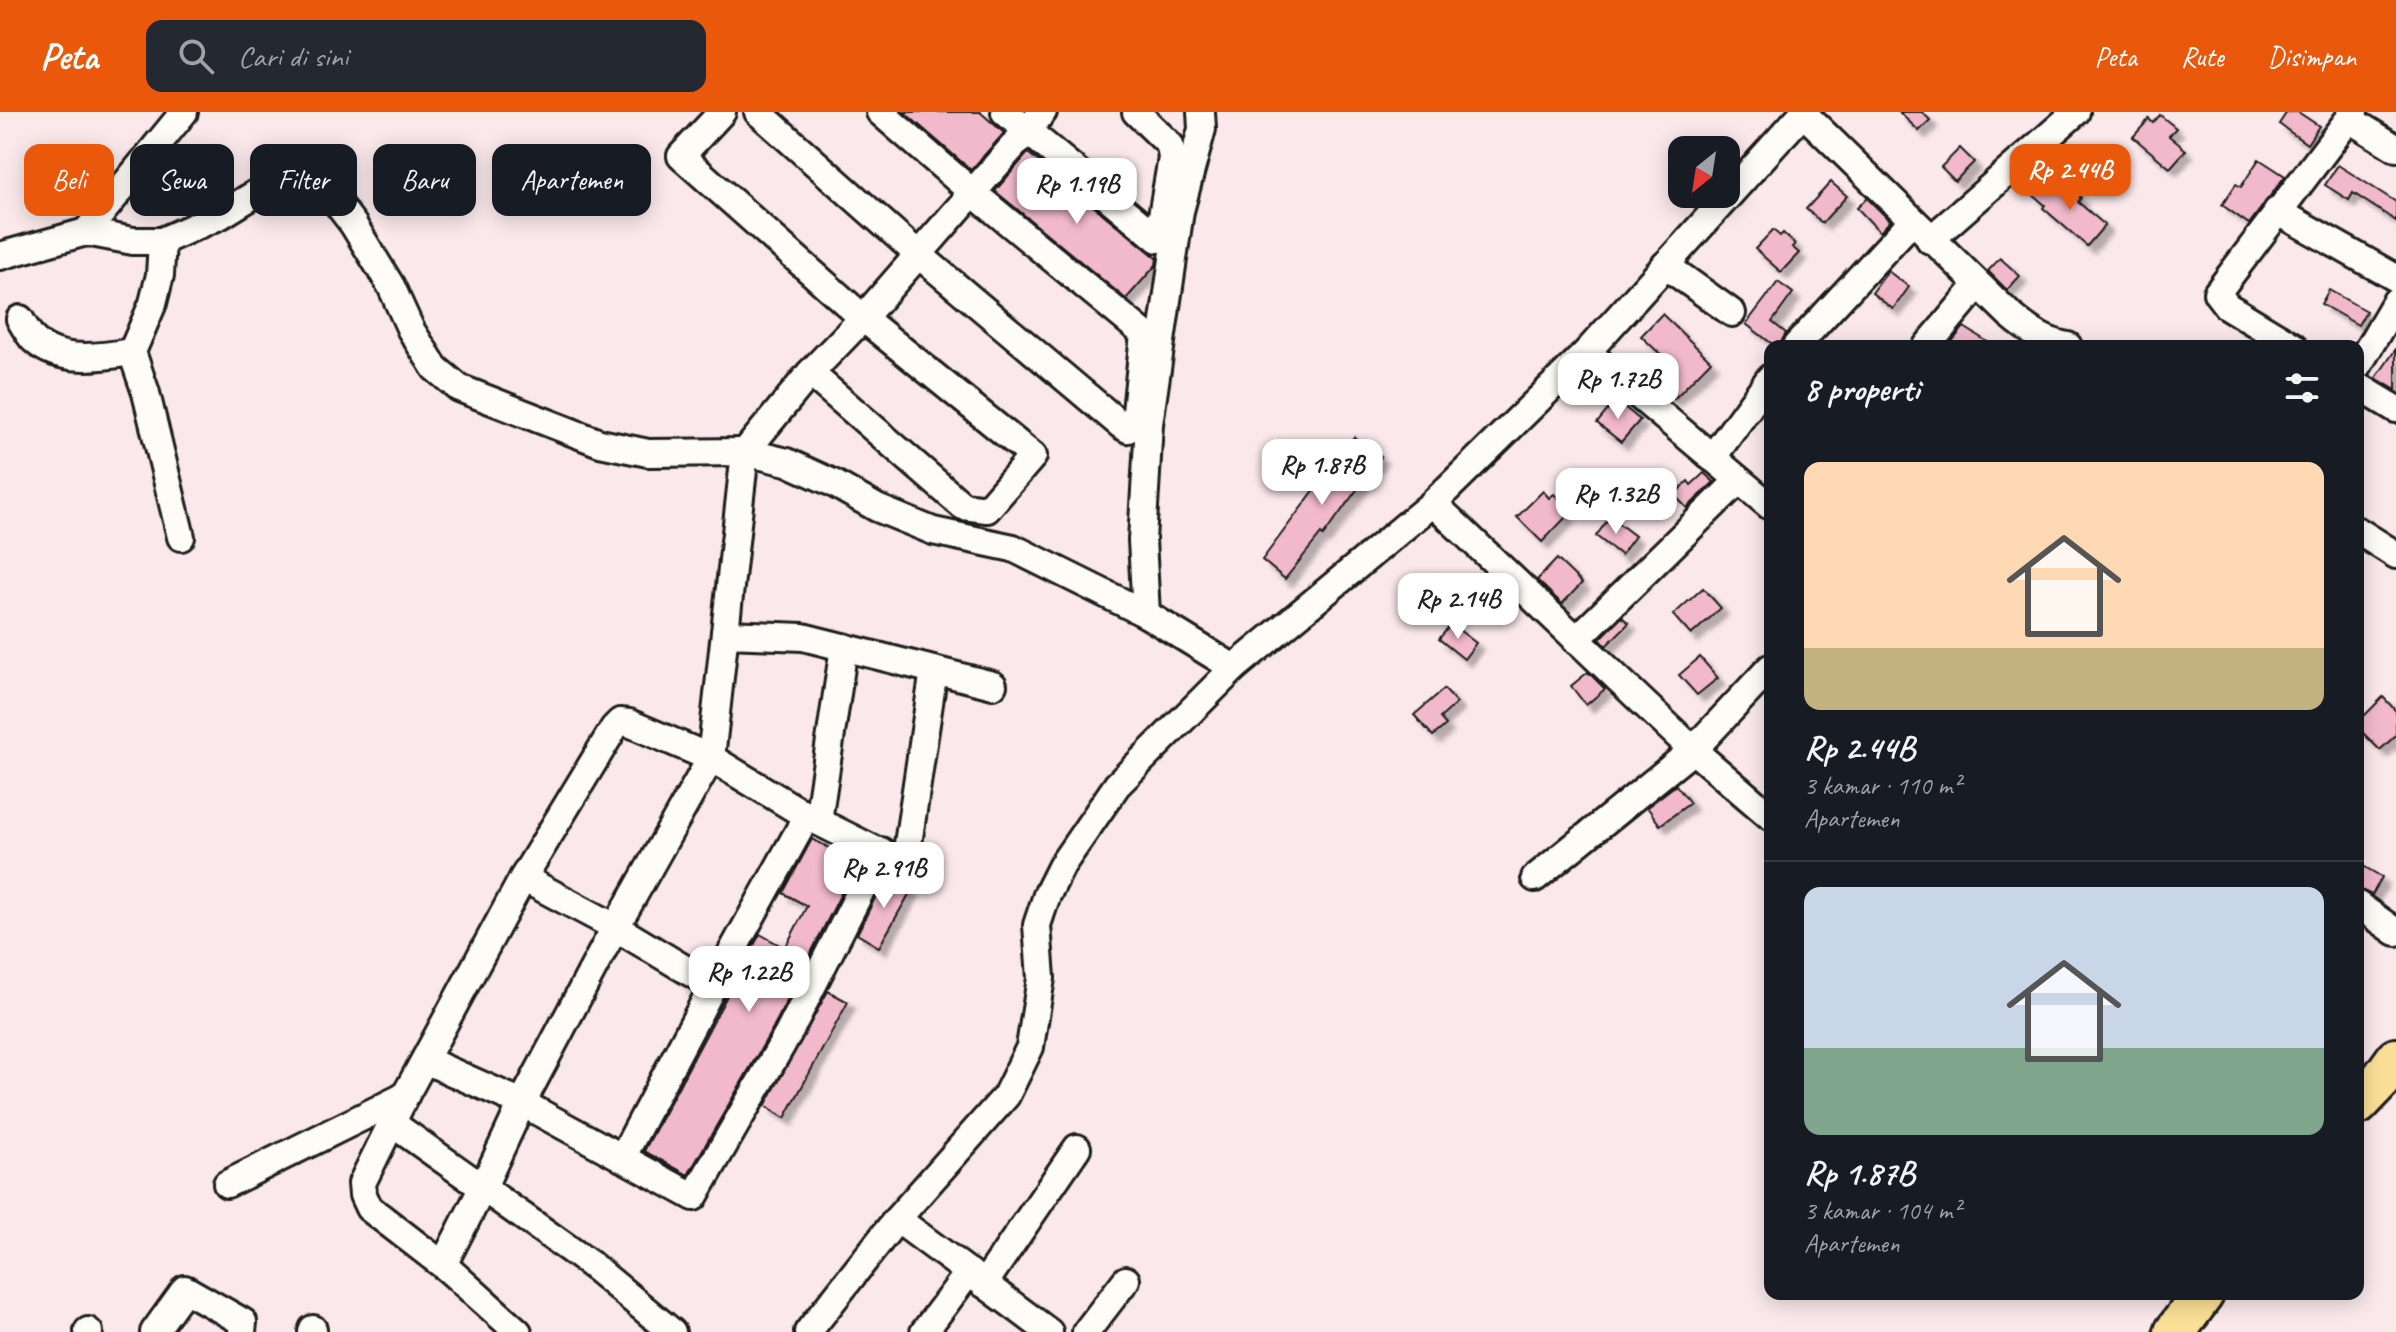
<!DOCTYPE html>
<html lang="id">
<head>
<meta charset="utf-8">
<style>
	:root { --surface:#171b24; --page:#242831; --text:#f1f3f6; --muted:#9ea1a6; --line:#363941; --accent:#ea580c }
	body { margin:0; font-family:Caveat,sans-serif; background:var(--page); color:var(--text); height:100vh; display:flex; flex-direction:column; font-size:30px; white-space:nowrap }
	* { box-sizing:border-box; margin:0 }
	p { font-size:26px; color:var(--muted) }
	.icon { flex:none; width:44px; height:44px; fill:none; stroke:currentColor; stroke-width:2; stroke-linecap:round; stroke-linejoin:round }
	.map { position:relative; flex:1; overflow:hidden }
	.panel { position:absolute; left:1764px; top:228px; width:600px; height:960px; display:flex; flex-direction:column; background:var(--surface); border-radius:16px; box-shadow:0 4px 20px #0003 }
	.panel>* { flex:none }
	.guide { position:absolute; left:24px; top:32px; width:760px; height:72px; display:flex; gap:16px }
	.needle { width:52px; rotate:210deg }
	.tools { position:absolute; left:1668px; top:24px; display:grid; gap:16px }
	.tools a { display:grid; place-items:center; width:72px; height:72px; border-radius:16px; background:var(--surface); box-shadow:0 4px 20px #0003; font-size:40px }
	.price { position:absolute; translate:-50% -68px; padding:0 18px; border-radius:16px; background:#fff; color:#222; font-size:26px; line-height:52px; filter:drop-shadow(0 2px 4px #0008) }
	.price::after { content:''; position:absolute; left:50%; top:48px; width:24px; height:18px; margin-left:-12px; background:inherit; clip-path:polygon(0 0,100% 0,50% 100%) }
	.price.on { background:var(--accent); color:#fff }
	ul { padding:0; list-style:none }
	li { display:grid; align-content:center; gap:16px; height:424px; padding:0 40px }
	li+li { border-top:2px solid var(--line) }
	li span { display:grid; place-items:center; height:248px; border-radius:16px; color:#555 }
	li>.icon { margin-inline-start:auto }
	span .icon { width:144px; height:144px; fill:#fffc; stroke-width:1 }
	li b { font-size:34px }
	h2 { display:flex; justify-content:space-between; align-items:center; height:96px; padding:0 40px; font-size:34px }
	.pill { padding:0 28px; border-radius:16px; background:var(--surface); box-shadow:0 4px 20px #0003; font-size:28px; line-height:72px }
	.pill.on { background:var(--accent); color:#fff }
	header { display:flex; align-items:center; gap:48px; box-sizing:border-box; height:112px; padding:0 40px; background:var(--accent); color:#fff }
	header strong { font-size:38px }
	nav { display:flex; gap:44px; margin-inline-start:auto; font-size:28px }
	.search { width:560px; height:72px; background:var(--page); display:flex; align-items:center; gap:20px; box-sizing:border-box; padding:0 28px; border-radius:16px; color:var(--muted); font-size:30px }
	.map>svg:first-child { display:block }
	.building { fill:#f2b9cd; stroke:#1c1c1c; stroke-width:2; filter:url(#shadow) }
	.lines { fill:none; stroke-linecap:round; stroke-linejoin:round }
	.minor-casing { stroke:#1c1c1c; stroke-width:32 }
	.primary-casing { stroke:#1c1c1c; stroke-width:46 }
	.minor { stroke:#fdfcf7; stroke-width:26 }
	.primary { stroke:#fadf96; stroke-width:40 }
</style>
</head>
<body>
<header>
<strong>Peta</strong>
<div class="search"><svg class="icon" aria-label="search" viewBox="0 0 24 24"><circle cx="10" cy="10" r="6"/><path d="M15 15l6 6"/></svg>Cari di sini</div>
<nav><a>Peta</a><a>Rute</a><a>Disimpan</a></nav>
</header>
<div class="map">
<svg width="2396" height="1220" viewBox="0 0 2396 1220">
	<defs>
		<filter id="shadow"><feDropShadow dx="7" dy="7" stdDeviation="2" flood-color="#0004"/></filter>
	</defs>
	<rect width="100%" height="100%" fill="#fae8ea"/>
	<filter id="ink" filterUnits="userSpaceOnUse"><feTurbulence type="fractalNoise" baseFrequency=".0125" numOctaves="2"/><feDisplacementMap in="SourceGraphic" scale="16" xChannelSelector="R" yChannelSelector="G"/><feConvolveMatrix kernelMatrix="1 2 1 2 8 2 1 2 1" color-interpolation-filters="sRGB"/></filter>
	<g filter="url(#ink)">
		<g class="building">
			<polygon points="904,0 980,0 1004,21 971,58"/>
			<polygon points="1899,0 1922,0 1930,8 1919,19"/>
			<polygon points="2287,0 2298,0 2319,14 2307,32 2279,12"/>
			<polygon points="2160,3 2176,16 2169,24 2186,38 2170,56 2133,25 2149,7 2153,11"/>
			<polygon points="1960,36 1974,50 1955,69 1941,55"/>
			<polygon points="1028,41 1157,146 1156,153 1126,187 995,79"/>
			<polygon points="2259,47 2285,64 2249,112 2222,93 2236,72 2241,75"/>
			<polygon points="2338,53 2396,90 2396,109 2353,81 2349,88 2325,73"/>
			<polygon points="2045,69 2056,79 2063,71 2081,86 2078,90 2105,113 2087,134 2043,96 2045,93 2033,83"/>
			<polygon points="1831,70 1847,84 1822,111 1806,97"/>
			<polygon points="1867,86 1890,109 1880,120 1857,96"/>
			<polygon points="1773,118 1780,124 1783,121 1795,132 1792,135 1799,141 1781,160 1755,137"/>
			<polygon points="2000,146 2020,164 2007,178 1988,159"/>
			<polygon points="1888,159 1909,175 1893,197 1872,181"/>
			<polygon points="1778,170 1793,181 1772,210 1786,221 1780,234 1775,234 1746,212"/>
			<polygon points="2329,178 2366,199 2358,213 2321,192"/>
			<polygon points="1662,202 1711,249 1674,287 1661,277 1676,257 1641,224"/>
			<polygon points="1964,215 1994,234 1948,234"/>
			<polygon points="2396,237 2396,278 2376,266"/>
			<polygon points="1616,288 1640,308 1621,330 1597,311"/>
			<polygon points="1354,325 1381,345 1323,424 1321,422 1285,467 1262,448"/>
			<polygon points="1704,361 1714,370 1687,396 1674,383 1688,369 1691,373"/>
			<polygon points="1543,379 1549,386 1554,382 1565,393 1561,397 1568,403 1542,430 1517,405"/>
			<polygon points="1610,405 1635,424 1621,443 1596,424"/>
			<polygon points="1557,447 1582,471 1562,492 1537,468"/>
			<polygon points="1437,462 1454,478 1438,496 1420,480"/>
			<polygon points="1703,476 1721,496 1691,523 1673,503"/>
			<polygon points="1622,505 1629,511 1606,534 1600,527"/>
			<polygon points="1451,512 1476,531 1464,547 1439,527"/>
			<polygon points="1700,545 1718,566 1697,583 1679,563"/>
			<polygon points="1588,560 1605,577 1586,593 1571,574"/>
			<polygon points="1444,577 1457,591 1440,606 1446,613 1433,624 1414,603"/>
			<polygon points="2383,585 2396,599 2396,623 2380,638 2358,616 2358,610"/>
			<polygon points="1676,673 1690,691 1660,713 1647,695"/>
			<polygon points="812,727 857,750 774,914 688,1063 644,1039 760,822 785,836 807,794 783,781"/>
			<polygon points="2358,751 2382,765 2372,783 2358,777"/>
			<polygon points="887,762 912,777 879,835 857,822"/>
			<polygon points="828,879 848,890 785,1006 765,994"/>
		</g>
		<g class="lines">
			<defs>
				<g id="minor">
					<polyline points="722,0 681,44 863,206 1033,344 987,397 963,394 810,261"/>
					<polyline points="758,0 919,143 1121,313 1128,317 1131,315 1136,300 1144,222 973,81 880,0"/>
					<polyline points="1005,0 1158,127 1172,46 1170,33 1136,0"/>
					<path d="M1803,1l206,201c19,16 35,28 59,32"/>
					<polyline points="2349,7 2396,36"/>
					<polyline points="2277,99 2396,166"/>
					<polyline points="86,120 184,0"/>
					<polyline points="1930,128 2076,0"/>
					<polyline points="162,129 160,163 153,191 132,240 146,281 181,425"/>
					<polyline points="0,144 86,120 133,129 162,129 221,103 260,79 290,70 313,68 329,81 353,112 391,174 411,218 435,256 459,276 600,331 648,341 745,340 787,350 833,371 877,396 933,419 1013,436 1146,502 1234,556 1117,673 1062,753 1047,783 1037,813 1041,866 1030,935 1006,984 897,1107 808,1220"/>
					<polyline points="1665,153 1732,201"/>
					<path d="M20,207c4,7 9,16 14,21 26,24 67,17 98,12"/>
					<polyline points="1796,234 1912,109"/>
					<polyline points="1927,234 1978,173"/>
					<polyline points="2293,234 2227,194 2217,181 2354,0"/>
					<polyline points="1587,240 1770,394"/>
					<polyline points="2358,254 2396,189"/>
					<polyline points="2358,274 2396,297"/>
					<polyline points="1712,346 1770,266"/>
					<polyline points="1433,391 1693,638 1770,704"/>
					<polyline points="2358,419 2396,443"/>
					<polyline points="1146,502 1142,428 1149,312 1180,99 1202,17 1201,0"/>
					<polyline points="725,522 803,525 993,573"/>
					<polyline points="1576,528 1738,369"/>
					<polyline points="1234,556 1433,391 1587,240 1804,0"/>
					<polyline points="818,709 844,535"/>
					<polyline points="905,752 934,558"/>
					<polyline points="523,766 615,815 713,874 807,704"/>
					<polyline points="1535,766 1693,638 1770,556"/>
					<polyline points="2358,793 2396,820"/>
					<polyline points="425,948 522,991 694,1085 788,922 881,739"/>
					<polyline points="393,1012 590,1152 672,1220"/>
					<polyline points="622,1046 713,874"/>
					<polyline points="227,1072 405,984"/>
					<polyline points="897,1107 1049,1220"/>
					<polyline points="448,1157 369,1096 363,1083 362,1071 405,984 523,766 614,616 620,610 629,611 711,646 807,704 925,763"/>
					<polyline points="984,1172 1077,1036"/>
					<polyline points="88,1219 89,1220"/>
					<polyline points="154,1220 185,1177 243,1210 242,1220"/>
					<polyline points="312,1220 313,1217"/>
					<polyline points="518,1220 448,1157 445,1149 483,1075 522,991 604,836 711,646 745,340 810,261 863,206 1043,0"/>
					<polyline points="924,1220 969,1160"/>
					<polyline points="1086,1220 1126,1168"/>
				</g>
				<g id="primary">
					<polyline points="2358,992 2381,968 2396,947"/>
					<polyline points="2175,1220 2203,1182"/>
				</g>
			</defs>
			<use href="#minor" class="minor-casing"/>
			<use href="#primary" class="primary-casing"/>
			<use href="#minor" class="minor"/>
			<use href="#primary" class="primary"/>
		</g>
	</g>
</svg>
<div class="tools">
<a><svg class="needle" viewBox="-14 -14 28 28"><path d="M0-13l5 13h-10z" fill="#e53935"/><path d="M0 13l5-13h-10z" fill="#9ea1a6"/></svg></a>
</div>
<b class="price on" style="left:2070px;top:100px">Rp 2.44B</b>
<b class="price" style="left:1077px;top:114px">Rp 1.19B</b>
<b class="price" style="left:1618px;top:309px">Rp 1.72B</b>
<b class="price" style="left:1322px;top:395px">Rp 1.87B</b>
<b class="price" style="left:1616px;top:424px">Rp 1.32B</b>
<b class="price" style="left:1458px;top:529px">Rp 2.14B</b>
<b class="price" style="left:884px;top:798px">Rp 2.91B</b>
<b class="price" style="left:749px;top:902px">Rp 1.22B</b>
<div class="guide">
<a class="pill on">Beli</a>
<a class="pill">Sewa</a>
<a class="pill">Filter</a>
<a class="pill">Baru</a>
<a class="pill">Apartemen</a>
</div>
<section class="panel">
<h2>8 properti<svg class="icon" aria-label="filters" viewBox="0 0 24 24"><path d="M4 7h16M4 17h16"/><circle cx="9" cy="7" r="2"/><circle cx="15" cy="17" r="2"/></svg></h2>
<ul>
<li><span style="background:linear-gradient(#ffd9b3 75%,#c2b280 0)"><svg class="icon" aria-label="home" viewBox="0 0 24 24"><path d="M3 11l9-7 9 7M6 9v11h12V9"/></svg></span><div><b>Rp 2.44B</b><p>3 kamar · 110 m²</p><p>Apartemen</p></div></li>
<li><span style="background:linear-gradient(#c9d6e8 65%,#7fa58c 0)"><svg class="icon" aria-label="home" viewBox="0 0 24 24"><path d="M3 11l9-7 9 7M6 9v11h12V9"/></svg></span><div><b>Rp 1.87B</b><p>3 kamar · 104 m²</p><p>Apartemen</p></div></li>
</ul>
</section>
</div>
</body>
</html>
